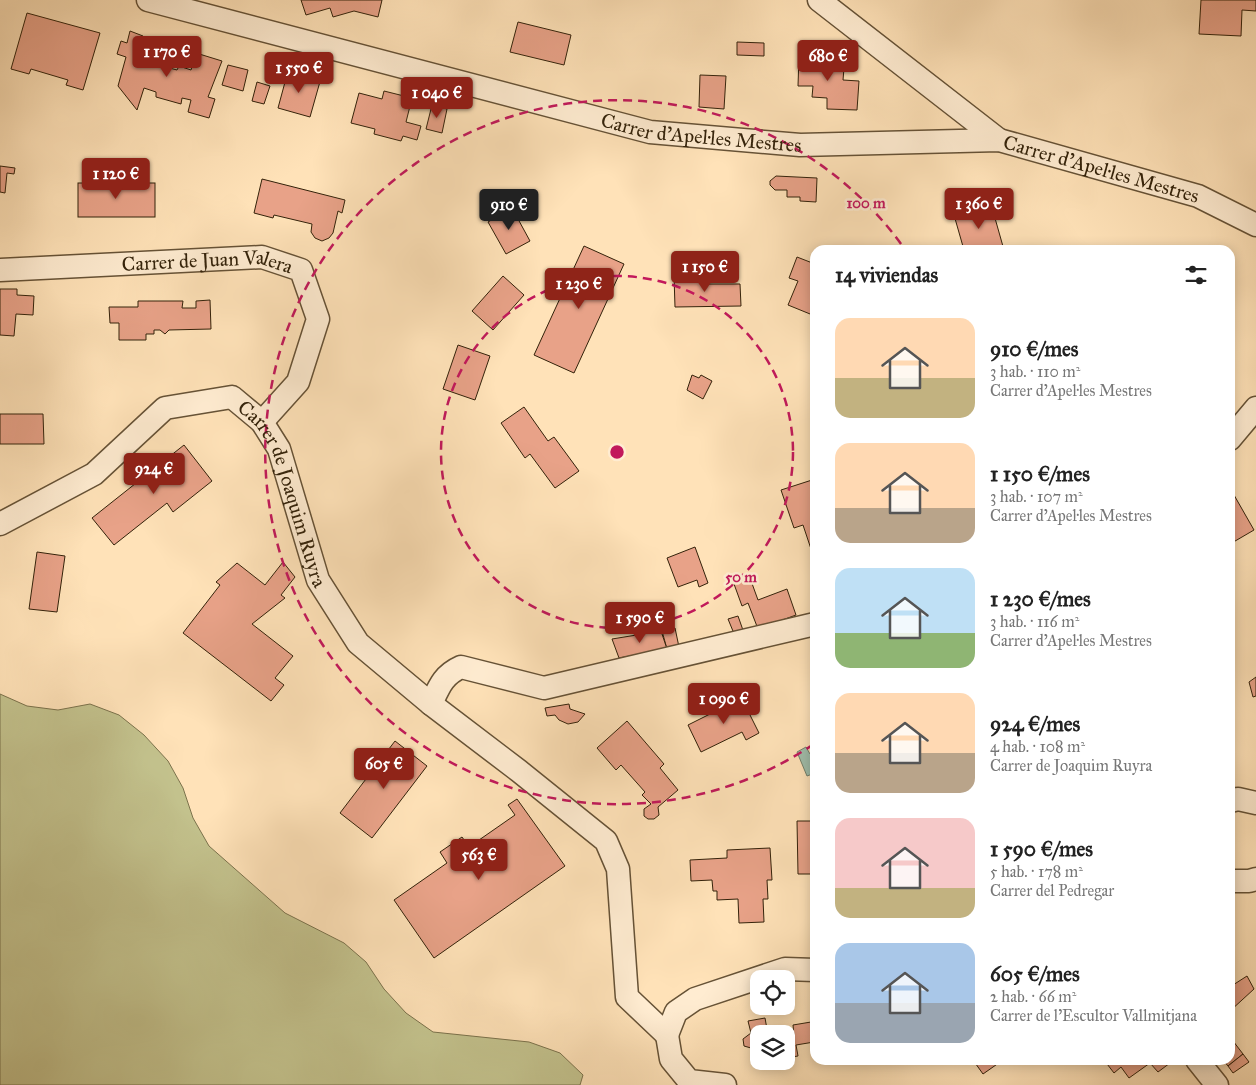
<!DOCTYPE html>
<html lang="es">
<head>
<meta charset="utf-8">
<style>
	:root { --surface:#fff; --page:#f2f2f2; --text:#222; --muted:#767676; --accent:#8f2418 }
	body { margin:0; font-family:"IM FELL Great Primer",serif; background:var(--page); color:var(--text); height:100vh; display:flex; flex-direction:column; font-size:19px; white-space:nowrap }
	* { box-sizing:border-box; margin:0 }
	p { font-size:16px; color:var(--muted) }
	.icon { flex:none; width:28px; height:28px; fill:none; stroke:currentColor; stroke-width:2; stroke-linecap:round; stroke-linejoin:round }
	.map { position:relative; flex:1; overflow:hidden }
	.sheet { position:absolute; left:810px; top:245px; width:425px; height:820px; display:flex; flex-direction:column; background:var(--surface); border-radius:15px; box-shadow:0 2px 12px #0003 }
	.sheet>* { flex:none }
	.buttons { position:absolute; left:750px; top:970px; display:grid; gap:10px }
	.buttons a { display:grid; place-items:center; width:45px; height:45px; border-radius:10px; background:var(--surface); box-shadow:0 2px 12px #0003; font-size:25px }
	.price { position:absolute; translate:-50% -42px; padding:0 11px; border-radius:5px; background:var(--accent); color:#fff; font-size:16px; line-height:32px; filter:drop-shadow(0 1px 2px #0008) }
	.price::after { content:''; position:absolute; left:50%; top:30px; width:15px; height:11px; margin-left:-8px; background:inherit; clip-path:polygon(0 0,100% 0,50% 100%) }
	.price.current { background:#222; color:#fff }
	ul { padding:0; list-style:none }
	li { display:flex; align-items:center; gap:15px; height:125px; padding:0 25px }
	li span { display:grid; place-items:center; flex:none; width:140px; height:100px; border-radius:15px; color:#555 }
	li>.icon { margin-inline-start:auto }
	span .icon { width:60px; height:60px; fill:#fffc; stroke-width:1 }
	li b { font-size:21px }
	h2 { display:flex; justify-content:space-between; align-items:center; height:60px; padding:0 25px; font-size:21px }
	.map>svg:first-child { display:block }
	.green { fill:#c3c28d; stroke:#7b724c }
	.water { fill:#a1beab; stroke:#75806b }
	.building { fill:#e8a288; stroke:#33220a }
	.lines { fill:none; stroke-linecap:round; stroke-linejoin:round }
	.street-casing { stroke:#665236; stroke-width:25 }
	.street { stroke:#ffecd1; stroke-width:22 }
	.ring { fill:none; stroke:#c2185b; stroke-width:2.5; stroke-dasharray:9 6 }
	.labels { text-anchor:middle; stroke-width:5; stroke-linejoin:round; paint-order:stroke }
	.street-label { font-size:20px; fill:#33220a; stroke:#ffecd1 }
	.centre { fill:#c2185b; stroke:#ffecd1; stroke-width:2.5 }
	.ring-label { font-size:15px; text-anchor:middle; font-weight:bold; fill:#c2185b; stroke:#ffecd1; stroke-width:5; stroke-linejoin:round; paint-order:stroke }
</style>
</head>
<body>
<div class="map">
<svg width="1256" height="1085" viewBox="0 0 1256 1085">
	<rect width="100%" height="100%" fill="#ffe2b8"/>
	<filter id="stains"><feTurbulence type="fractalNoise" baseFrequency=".004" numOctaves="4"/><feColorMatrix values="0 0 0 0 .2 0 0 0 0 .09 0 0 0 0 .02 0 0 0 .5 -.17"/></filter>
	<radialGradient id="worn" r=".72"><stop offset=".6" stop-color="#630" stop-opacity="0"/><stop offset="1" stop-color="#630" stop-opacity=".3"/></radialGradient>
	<polygon class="green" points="0,694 27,706 58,710 90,704 119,715 144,735 168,761 183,788 193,818 209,846 285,913 344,943 366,962 384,989 406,1013 433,1032 529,1042 560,1053 583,1075 580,1085 0,1085"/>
	<polygon class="water" points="806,747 810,754 815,752 815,773 807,776 797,752"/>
	<g class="building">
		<polygon points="301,0 382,0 378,17 354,11 333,17 330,8 306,15"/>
		<polygon points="1201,0 1256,0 1256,11 1242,10 1241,36 1199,34"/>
		<polygon points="27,13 100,33 83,90 66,85 68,80 31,69 29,74 11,69"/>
		<polygon points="518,22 571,35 564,65 510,52"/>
		<polygon points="130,31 143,36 139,48 154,53 151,63 177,70 179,66 191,70 196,53 222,61 208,97 215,99 209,118 188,112 191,100 182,98 181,104 156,97 156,92 144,88 137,110 118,86 126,57 117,54 121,41 127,43"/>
		<polygon points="737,42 764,43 764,56 737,55"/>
		<polygon points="799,55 830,56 830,67 844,68 843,80 859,81 857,110 827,109 827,98 812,97 813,86 798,86"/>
		<polygon points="228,65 248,70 243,91 222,85"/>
		<polygon points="288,71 306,77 307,74 321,78 310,117 278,108"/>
		<polygon points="700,75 726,76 724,109 699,107"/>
		<polygon points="257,82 270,86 264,104 252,101"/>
		<polygon points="384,91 412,98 406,122 421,126 417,140 403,136 401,141 374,134 375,129 351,123 359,93 382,99"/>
		<polygon points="432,105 447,109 442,133 426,129"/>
		<polygon points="0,166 15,168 14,174 7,173 5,193 0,192"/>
		<polygon points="776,176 817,178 816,202 800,201 800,197 787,197 787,190 775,190 770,185 770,181"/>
		<polygon points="262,179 345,200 342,213 338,211 333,233 329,238 322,241 315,238 311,232 312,224 274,215 273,218 254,213"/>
		<rect x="78" y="183" width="77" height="34"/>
		<polygon points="991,204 1004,250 964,250 954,215"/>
		<polygon points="512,208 530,241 506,254 488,222"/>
		<polygon points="584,246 624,264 574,373 534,355"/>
		<polygon points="797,257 815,264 815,316 788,305 798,281 789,278"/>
		<polygon points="704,275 704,284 740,284 741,306 675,307 674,276"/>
		<polygon points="503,276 524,295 493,330 472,311"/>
		<polygon points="0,289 17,289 17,295 34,296 33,315 16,314 14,336 0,335"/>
		<polygon points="210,300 211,329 169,330 165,334 160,330 154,330 154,334 146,334 146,340 119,340 119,323 110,323 109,307 138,307 138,301 183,301 182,308 196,308 196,301"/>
		<polygon points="458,345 490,356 475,400 443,389"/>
		<polygon points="692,375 699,378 701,375 712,381 703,399 687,390"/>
		<polygon points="524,407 548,441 554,437 579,471 555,488 530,454 525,458 501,423"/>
		<polygon points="0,414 43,414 44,444 0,444"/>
		<polygon points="184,445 212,481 173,512 167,503 114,545 92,518"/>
		<polygon points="812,480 815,490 815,551 812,552 803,525 794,528 781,490"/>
		<polygon points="1230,488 1254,530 1230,544"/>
		<polygon points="695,547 708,583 699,587 697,580 678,587 667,558"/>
		<polygon points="37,552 65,556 57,612 29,609"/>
		<polygon points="283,562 295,577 281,595 285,598 252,624 293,656 275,678 284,685 271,701 183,633 220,585 216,582 237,563 265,585"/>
		<polygon points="750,578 758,600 787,589 796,615 758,629 748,603 742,606 734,584"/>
		<polygon points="738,616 744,633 735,636 728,619"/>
		<polygon points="675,628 679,647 667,649 662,631"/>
		<polygon points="661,631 667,649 619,658 612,639"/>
		<polygon points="1256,677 1256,696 1253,697 1249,682"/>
		<polygon points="740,695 759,733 746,740 742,732 701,752 688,725 716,711 714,708"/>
		<polygon points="569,704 570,709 585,714 578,722 568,724 559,720 555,715 547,716 545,708"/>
		<polygon points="627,721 664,764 660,768 678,790 658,807 659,815 654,819 648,819 644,816 644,809 651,804 642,795 645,792 621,765 616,770 597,748"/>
		<polygon points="395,741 427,766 372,838 340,813"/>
		<polygon points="517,799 565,866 434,958 394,900 447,863 440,852 462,837 469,847 515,815 508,805"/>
		<polygon points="797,821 813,821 814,874 798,874"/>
		<polygon points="770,848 772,880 767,880 768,899 763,899 764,922 739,923 738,899 717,900 717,891 713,891 712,880 691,881 690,860 727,858 727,850"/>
		<polygon points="1247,976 1254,989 1230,1011 1230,979 1233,985"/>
		<polygon points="765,1018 767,1029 781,1027 782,1034 759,1034 759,1061 774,1061 770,1062 768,1068 760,1069 757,1064 754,1065 751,1048 744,1046 743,1039 751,1033 748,1021"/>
		<polygon points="811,1022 814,1042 796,1045 798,1056 786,1058 786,1036 794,1035 793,1025"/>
		<polygon points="1230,1037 1243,1054 1228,1066 1223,1060 1230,1060"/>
		<polygon points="1243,1054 1249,1062 1233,1073 1228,1066"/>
		<polygon points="973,1060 1003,1060 983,1074"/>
		<polygon points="1104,1060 1148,1060 1150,1063 1129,1078 1121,1067 1114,1073"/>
		<polygon points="1154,1060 1174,1060 1158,1072 1150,1063"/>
	</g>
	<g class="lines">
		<defs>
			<g id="street">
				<path id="s1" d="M148,0l502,132 150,13 199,-5 199,56 58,29"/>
				<polyline points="819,0 999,140"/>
				<path id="s2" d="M0,270l262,-13 39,13 17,49 -20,63 -36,40"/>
				<polyline points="1230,439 1256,408"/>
				<path id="s3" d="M0,524l94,-50 71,-66 67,-11 30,25 17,27 39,131 40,63 73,61 88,67 87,70 12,28 9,128 40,38"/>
				<path d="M431,704c8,-17 12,-29 30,-37l83,21 271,-64"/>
				<polyline points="1230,801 1238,799 1256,803"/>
				<polyline points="1230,881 1249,881 1256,879"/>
				<polyline points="667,1035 676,1012 695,999 785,969 815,970"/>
				<polyline points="667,1035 671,1059 689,1081 725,1085"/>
				<polyline points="1197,1060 1217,1085"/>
			</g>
		</defs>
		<use href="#street" class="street-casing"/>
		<use href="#street" class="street"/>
	</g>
	<g class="ring">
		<circle cx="617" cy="452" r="176"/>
		<path d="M814 744A352 352 0 1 1 904 248"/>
	</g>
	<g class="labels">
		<g class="street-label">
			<text dy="7" stroke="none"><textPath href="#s1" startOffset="570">Carrer d'Apel·les Mestres</textPath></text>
			<text dy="7" stroke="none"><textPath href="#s1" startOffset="975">Carrer d'Apel·les Mestres</textPath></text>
			<text dy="7" stroke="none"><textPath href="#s2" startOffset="208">Carrer de Juan Valera</textPath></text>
			<text dy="7" stroke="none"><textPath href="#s3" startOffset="384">Carrer de Joaquim Ruyra</textPath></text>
		</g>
	</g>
	<circle cx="617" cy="452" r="8" class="centre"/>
	<g class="ring-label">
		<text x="866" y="208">100 m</text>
		<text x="741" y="582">50 m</text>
	</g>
	<rect width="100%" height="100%" filter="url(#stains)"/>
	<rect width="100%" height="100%" fill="url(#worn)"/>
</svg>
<div class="buttons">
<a><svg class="icon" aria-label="locate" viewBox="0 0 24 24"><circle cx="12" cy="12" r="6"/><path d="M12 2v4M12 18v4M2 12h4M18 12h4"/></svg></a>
<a><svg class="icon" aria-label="layers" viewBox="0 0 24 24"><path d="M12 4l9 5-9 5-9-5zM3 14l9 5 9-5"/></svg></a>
</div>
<b class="price" style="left:167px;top:78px">1 170 €</b>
<b class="price" style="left:828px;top:82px">680 €</b>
<b class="price" style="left:299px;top:94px">1 550 €</b>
<b class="price" style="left:437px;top:119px">1 040 €</b>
<b class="price" style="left:116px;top:200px">1 120 €</b>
<b class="price" style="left:979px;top:230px">1 360 €</b>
<b class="price current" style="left:509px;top:231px">910 €</b>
<b class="price" style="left:705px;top:293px">1 150 €</b>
<b class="price" style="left:579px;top:310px">1 230 €</b>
<b class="price" style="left:154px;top:495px">924 €</b>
<b class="price" style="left:640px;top:644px">1 590 €</b>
<b class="price" style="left:724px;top:725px">1 090 €</b>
<b class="price" style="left:384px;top:790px">605 €</b>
<b class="price" style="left:479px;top:881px">563 €</b>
<section class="sheet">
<h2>14 viviendas<svg class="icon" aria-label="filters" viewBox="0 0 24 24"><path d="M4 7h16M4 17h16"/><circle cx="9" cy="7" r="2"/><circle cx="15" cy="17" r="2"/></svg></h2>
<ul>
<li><span style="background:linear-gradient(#ffd9b3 60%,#c2b280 0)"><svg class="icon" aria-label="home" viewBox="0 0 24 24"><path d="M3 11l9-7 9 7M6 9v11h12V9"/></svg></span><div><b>910 €/mes</b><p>3 hab. · 110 m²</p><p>Carrer d'Apel·les Mestres</p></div></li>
<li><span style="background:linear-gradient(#ffd9b3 65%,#b9a48a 0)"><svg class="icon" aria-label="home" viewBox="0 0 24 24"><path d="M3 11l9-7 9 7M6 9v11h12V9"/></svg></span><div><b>1 150 €/mes</b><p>3 hab. · 107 m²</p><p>Carrer d'Apel·les Mestres</p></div></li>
<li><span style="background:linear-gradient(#bfe0f5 65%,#8fb573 0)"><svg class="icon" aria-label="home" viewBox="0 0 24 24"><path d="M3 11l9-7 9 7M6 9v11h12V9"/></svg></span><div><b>1 230 €/mes</b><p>3 hab. · 116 m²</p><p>Carrer d'Apel·les Mestres</p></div></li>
<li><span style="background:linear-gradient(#ffd9b3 60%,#b9a48a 0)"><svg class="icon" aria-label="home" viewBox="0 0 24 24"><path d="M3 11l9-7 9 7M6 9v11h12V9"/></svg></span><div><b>924 €/mes</b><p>4 hab. · 108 m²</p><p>Carrer de Joaquim Ruyra</p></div></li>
<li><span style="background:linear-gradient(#f6c9c9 70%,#c2b280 0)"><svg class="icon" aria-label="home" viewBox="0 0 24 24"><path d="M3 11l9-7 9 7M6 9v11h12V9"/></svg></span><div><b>1 590 €/mes</b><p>5 hab. · 178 m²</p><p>Carrer del Pedregar</p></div></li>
<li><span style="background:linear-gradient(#a9c7e8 60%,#9aa5b1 0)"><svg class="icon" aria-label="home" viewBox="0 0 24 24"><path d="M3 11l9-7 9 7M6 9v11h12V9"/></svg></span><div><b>605 €/mes</b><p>2 hab. · 66 m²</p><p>Carrer de l'Escultor Vallmitjana</p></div></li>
</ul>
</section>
</div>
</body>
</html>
